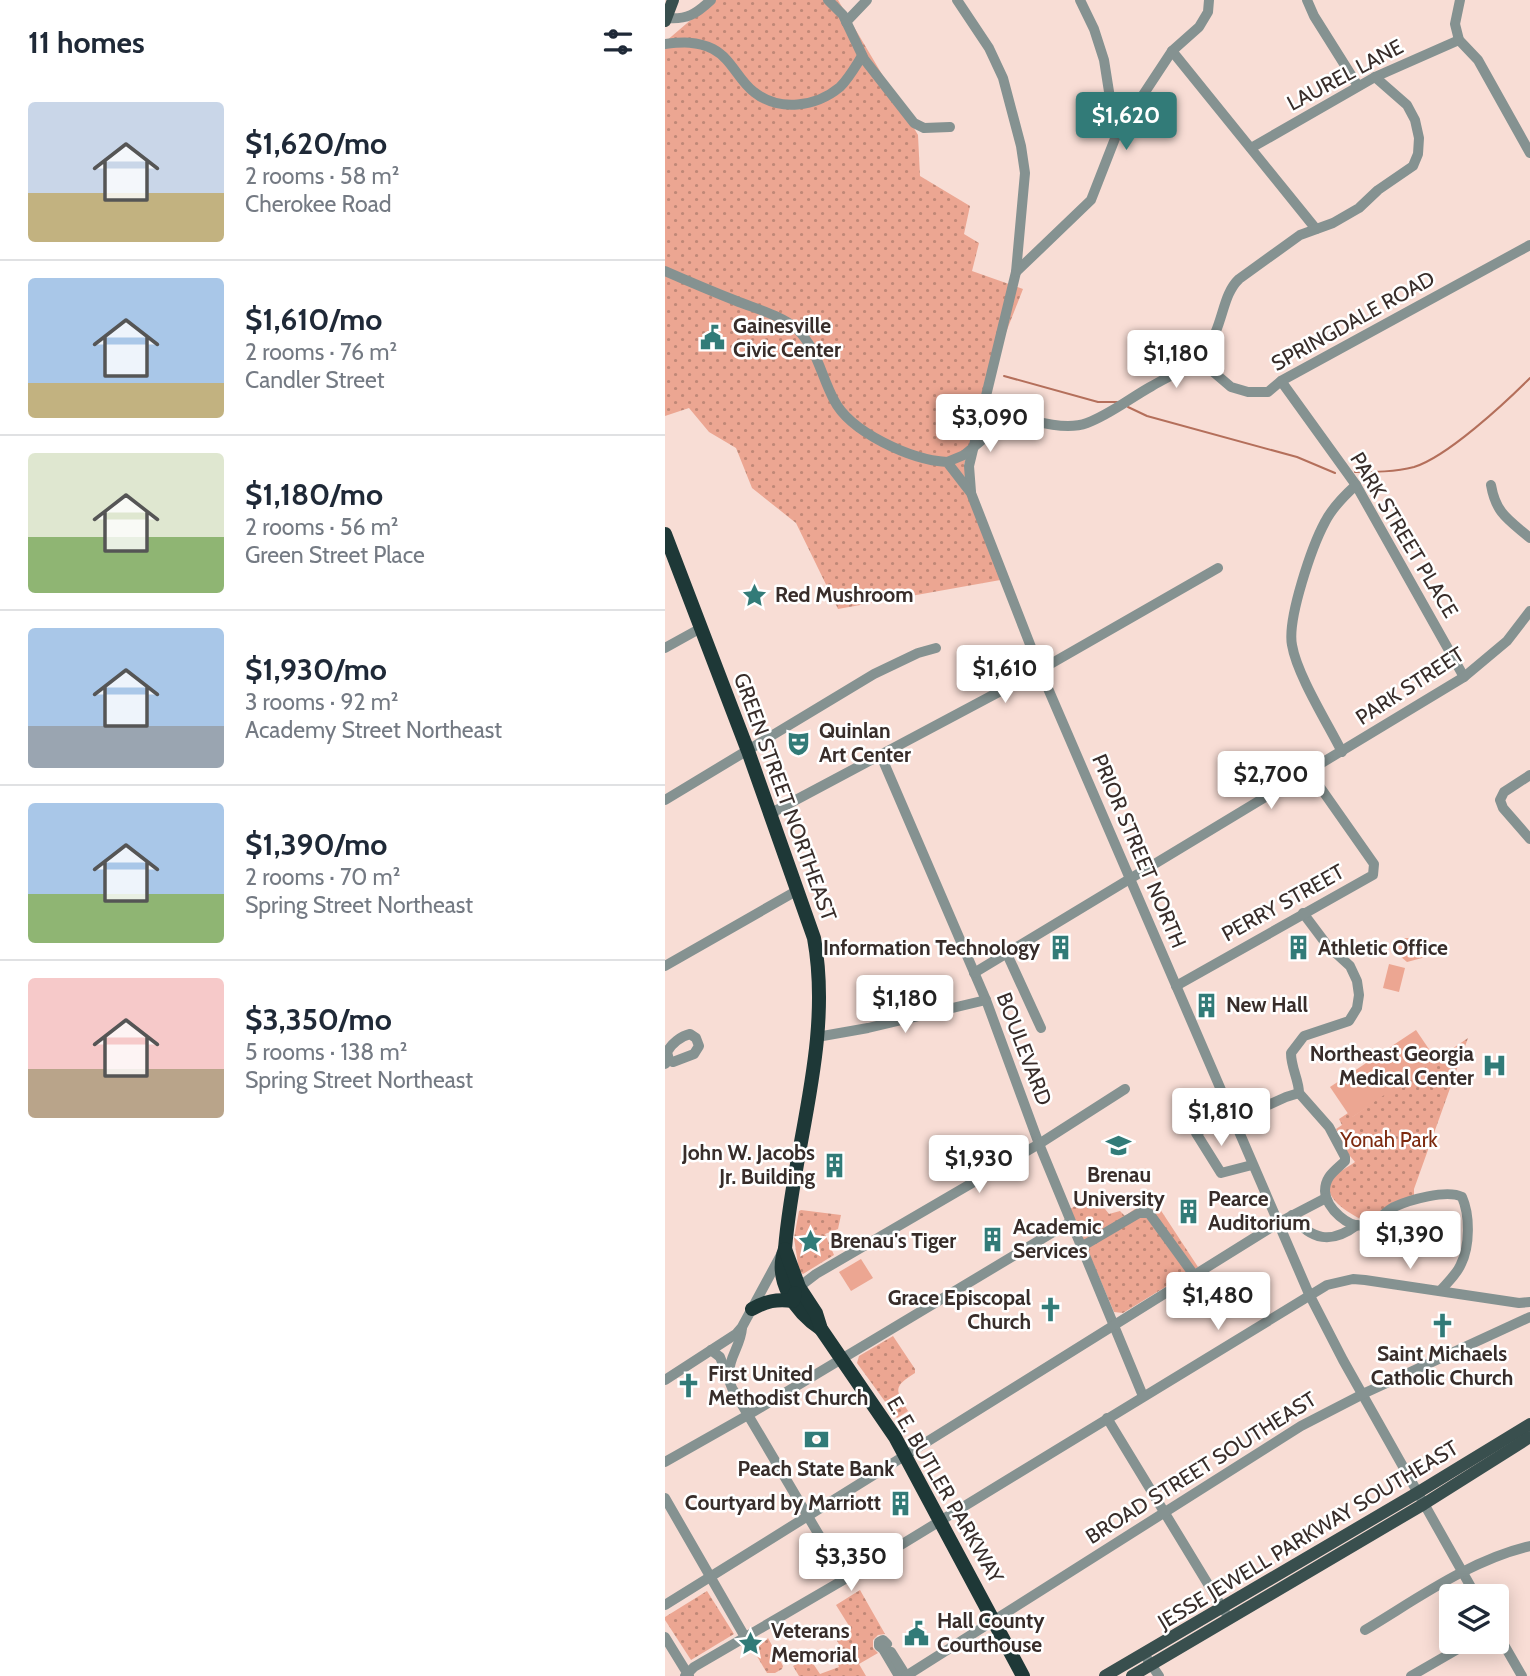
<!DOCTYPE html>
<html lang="en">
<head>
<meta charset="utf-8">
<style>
	:root { --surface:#fff; --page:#f2f2f3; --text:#1f2937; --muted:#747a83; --line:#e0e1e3; --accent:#327b78 }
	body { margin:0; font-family:Cabin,sans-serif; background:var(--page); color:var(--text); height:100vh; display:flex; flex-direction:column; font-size:26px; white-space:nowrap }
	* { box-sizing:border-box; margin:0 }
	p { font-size:23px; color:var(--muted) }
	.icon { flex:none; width:38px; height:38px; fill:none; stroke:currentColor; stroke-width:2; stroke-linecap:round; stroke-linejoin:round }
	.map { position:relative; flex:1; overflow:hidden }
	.drawer { display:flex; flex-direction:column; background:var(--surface); width:665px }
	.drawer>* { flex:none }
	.controls { position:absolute; left:774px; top:1584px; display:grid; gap:14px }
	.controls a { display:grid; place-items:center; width:70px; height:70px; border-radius:7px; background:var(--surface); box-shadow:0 4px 18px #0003; font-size:35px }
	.price { position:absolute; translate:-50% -60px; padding:0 16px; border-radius:7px; background:#fff; color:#222; font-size:23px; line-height:46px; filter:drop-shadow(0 2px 4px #0008) }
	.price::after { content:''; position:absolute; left:50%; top:42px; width:21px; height:16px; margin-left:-10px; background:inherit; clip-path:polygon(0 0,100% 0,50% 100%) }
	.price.active { background:var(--accent); color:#fff }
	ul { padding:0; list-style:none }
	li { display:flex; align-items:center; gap:21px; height:175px; padding:0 28px }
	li+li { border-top:2px solid var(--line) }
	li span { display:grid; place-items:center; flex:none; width:196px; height:140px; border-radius:7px; color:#555 }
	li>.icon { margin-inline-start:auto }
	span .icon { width:84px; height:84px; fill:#fffc; stroke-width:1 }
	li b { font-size:30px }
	h2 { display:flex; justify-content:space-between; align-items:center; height:84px; padding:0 28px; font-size:30px }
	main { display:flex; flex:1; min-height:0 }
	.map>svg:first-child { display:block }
	.green { fill:#eca692 }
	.park { fill:url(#park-dots) }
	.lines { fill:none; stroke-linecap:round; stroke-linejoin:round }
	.stream { stroke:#b46f5b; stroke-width:2 }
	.minor { stroke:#859291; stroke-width:10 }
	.major { stroke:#394f4e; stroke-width:12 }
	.highway { stroke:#1e3837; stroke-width:14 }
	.labels { text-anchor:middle; stroke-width:5; stroke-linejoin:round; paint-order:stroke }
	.street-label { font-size:21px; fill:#382d2a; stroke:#fff }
	.poi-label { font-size:21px; font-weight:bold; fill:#382d2a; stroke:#fff; text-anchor:start }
	.park-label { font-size:21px; fill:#7d2a0f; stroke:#fff }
</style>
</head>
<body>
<main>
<section class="drawer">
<h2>11 homes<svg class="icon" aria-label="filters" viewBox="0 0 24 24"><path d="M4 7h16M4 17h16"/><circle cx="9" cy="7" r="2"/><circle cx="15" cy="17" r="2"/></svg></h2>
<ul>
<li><span style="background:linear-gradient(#c9d6e8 65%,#c2b280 0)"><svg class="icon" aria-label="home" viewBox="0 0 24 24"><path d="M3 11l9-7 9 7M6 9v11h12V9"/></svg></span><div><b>$1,620/mo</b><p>2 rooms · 58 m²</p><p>Cherokee Road</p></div></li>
<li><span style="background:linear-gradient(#a9c7e8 75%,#c2b280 0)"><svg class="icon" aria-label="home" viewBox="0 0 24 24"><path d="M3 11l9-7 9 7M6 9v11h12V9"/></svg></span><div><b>$1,610/mo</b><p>2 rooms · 76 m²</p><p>Candler Street</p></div></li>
<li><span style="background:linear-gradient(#dfe7d0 60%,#8fb573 0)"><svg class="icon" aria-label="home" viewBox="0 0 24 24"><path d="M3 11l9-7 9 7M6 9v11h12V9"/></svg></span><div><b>$1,180/mo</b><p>2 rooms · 56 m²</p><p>Green Street Place</p></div></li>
<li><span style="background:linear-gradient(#a9c7e8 70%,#9aa5b1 0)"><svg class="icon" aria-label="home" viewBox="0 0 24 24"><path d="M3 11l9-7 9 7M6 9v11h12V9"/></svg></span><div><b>$1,930/mo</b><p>3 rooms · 92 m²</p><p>Academy Street Northeast</p></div></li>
<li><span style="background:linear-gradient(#a9c7e8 65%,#8fb573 0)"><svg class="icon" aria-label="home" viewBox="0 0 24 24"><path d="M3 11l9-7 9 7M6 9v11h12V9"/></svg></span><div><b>$1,390/mo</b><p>2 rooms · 70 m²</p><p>Spring Street Northeast</p></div></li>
<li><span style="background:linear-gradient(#f6c9c9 65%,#b9a48a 0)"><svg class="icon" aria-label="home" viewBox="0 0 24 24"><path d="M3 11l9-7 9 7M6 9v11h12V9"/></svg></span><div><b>$3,350/mo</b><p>5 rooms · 138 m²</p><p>Spring Street Northeast</p></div></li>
</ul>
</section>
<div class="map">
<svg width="865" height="1676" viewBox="0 0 865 1676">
	<defs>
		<pattern id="park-dots" width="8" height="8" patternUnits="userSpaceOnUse" patternTransform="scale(1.75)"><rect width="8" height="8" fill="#eca692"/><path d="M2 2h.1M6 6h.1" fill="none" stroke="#c08877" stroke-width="1.8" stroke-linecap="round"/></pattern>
	</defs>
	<rect width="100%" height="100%" fill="#f8ddd5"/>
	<g class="green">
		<polygon points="739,938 753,938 761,955 757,958 742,962 735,956 731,949"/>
		<polygon points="724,964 740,968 734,992 718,988"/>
		<polygon points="751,1030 772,1061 686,1118 665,1087"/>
		<polygon points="196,1259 208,1278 186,1291 174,1272"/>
	</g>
	<g class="park">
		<polygon points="49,0 173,0 253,135 255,176 305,206 299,234 314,243 307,271 358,289 340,335 299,465 341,579 173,609 131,523 87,488 71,448 44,432 24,408 0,416 0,42"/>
		<path d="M803,1038l-54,151v6l-22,8 -19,13 -1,5 -9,1 -1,-2c-12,-7 -42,-22 -30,-41 4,-6 16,-12 23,-17l-10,-12 -9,-21 6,-4 -3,-6 9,-6 4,4z"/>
		<path d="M429,1195l15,19 11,-3 5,5c13,-9 17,-14 33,-10l40,61 -75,46 -9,-1 -44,-103z"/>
		<polygon points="136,1210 176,1215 173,1229 160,1234 169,1255 138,1274 134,1271 129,1238 134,1211"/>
		<path d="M228,1336l22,33v4c-22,14 -20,16 -7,38l-11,7 -40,-55 2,-7z"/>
		<polygon points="195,1590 220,1634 213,1635 208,1640 208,1648 213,1653 194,1664 201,1676 134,1676 128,1666 147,1655 148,1657 145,1659 155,1674 174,1667 173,1664 182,1658 171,1639 186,1629 171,1605"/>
		<polygon points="42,1591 69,1634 26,1660 0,1620 0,1617"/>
		<polygon points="103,1638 118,1666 117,1669 110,1673 102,1673 87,1648"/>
	</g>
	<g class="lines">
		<g class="stream">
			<polyline points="339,376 433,402 452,402"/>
			<polyline points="463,407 482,416 632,457 670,473"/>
			<path d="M690,472c19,0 40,0 59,-5 33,-10 91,-64 116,-89"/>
		</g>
		<g class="minor">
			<polyline points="163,0 178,15 199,59 249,123 259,128 285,127"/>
			<polyline points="292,0 324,48 338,78 356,146 360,173 351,272 304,466 306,492"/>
			<polyline points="642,0 649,16 693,86"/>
			<polyline points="795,0 790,24 794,40 813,60 865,153"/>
			<path d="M1,18c21,2 30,-4 45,-18"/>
			<polyline points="181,22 202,0"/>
			<path d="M0,44c17,-2 32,-3 48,5 19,10 25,31 41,43 25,20 62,15 86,-5 9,-9 15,-20 22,-31"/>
			<polyline points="507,51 651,229"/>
			<polyline points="451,136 507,51 534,27 543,12 544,0"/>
			<polyline points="586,148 710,77 794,40"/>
			<path d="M0,271c25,11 49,21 74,31 18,7 43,14 58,27 20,19 24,47 37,71 16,32 77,60 113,62l24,31 69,177 269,624 34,66 133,236"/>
			<polyline points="351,272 426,200 451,136 439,60 429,29 415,0"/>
			<polyline points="532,358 566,387 583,392 603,392 616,381 865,245"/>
			<polyline points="616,381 691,485 799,677"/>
			<path d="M319,402c25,13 76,31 103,21 24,-9 43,-25 65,-37 18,-11 41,-19 53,-36 19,-23 16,-54 34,-71l61,-44 33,-12 26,-15 19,-18 35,-24 5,-12 1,-16 -4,-18 -8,-15 -32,-28"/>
			<polyline points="282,462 299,455 328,431 356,417"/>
			<path d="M826,485c5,29 18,35 39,53"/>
			<polyline points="0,648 36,628"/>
			<path d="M677,752c-14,-28 -45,-77 -50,-107 -5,-26 20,-99 33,-123 7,-14 20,-27 31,-37"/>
			<polyline points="216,756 321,1000 374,1144 478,1396"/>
			<polyline points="865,775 839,792 835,800 838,808 865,839"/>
			<polyline points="0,800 209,674 253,653 271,648"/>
			<polyline points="107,815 112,810 375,670 553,568"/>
			<path d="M638,913l24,32 23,21 7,15 2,14 -2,13 -8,13 -45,15 -13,17c0,15 8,27 8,40l30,34 16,30v4c-10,10 -20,15 -20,30 1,17 24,39 42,34 10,-2 17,-13 27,-18 15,-7 53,-18 68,-10 8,18 8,49 -1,67 -4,10 -14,19 -21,27"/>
			<polyline points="342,954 376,1028"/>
			<polyline points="0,966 133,890"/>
			<polyline points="309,973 799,677 842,641 865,611"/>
			<polyline points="511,986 708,875 709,864 643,770"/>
			<polyline points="152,1037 203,1028 321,1000"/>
			<path d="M0,1064l4,-4 4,2 21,-8 5,-8 -3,-8 -6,-4c-9,2 -19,10 -23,18l2,8"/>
			<polyline points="565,1114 531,1133 556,1173 587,1165"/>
			<polyline points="568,1121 621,1097 634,1093"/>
			<path d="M627,1215c19,26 40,29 65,10"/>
			<polyline points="416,1247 474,1213 484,1213 529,1275"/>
			<polyline points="134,1287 151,1274 374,1144 460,1089"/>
			<polyline points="46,1350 55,1357 67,1388 83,1415 180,1579"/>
			<path d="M64,1373c0,-16 12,-28 13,-45"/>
			<polyline points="0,1380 71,1334 77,1327 117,1253"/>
			<polyline points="442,1418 560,1612"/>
			<polyline points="0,1462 83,1415 405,1222"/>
			<polyline points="0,1498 80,1637"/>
			<polyline points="0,1605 613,1223 661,1198"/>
			<path d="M700,1630c52,-31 105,-70 165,-84"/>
			<polyline points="831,1631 857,1676"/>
			<polyline points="0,1637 24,1676"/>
			<polyline points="218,1649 222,1644 218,1640 214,1642 214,1646 218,1649 234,1676"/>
			<polyline points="226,1652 238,1671 238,1676"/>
			<polyline points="479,1654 494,1676"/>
			<polyline points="20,1676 29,1667 180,1579 662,1285 688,1279 700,1280 854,1303 865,1302"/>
			<polyline points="241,1676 636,1426 702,1392 865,1317"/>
			<polyline points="746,1676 805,1642"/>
		</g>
		<g class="major">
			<polyline points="0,21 8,0"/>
			<polyline points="440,1676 752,1493 865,1424"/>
			<polyline points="467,1676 759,1504 865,1437"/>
		</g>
		<g class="highway">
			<path d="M0,534l83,217 66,187c19,104 -21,208 -29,311 -12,32 11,63 36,80"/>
			<polyline points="120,1249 134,1287 151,1313 156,1329 230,1437 358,1676"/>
			<path d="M87,1309c14,-8 24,-10 41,-8l2,-8"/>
		</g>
	</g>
	<defs>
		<symbol id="civic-bare" viewBox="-9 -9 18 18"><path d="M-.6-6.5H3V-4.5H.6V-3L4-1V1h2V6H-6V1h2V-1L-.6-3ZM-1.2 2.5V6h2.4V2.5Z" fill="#327b78" stroke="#fff" stroke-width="2.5" paint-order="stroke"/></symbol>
		<symbol id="sight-bare" viewBox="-9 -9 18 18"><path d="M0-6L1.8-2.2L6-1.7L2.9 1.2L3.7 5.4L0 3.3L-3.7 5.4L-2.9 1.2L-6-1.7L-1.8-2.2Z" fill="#327b78" stroke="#fff" stroke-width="2.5" paint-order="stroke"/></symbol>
		<symbol id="theatre-bare" viewBox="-9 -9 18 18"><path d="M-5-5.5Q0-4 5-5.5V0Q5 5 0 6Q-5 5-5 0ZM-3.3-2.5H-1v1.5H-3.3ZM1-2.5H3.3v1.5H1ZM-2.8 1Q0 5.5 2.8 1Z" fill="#327b78" stroke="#fff" stroke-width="2.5" paint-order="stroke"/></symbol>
		<symbol id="building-bare" viewBox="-9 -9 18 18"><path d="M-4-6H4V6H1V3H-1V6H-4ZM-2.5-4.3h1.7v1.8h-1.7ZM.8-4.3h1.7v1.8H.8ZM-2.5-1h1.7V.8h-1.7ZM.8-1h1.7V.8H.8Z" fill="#327b78" stroke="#fff" stroke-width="2.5" paint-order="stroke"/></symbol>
		<symbol id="hospital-bare" viewBox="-9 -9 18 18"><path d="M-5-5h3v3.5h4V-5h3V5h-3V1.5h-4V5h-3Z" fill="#327b78" stroke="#fff" stroke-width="2.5" paint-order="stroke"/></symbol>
		<symbol id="university-bare" viewBox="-9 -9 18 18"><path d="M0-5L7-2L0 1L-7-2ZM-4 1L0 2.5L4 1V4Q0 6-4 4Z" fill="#327b78" stroke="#fff" stroke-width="2.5" paint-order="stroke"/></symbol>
		<symbol id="church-bare" viewBox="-9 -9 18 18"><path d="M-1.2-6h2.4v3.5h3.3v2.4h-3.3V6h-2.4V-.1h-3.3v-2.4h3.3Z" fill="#327b78" stroke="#fff" stroke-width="2.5" paint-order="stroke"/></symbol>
		<symbol id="bank-bare" viewBox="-9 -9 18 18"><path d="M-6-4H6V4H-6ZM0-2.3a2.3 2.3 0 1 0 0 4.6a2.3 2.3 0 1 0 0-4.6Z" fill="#327b78" stroke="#fff" stroke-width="2.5" paint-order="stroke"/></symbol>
	</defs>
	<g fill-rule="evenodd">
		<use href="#civic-bare" x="30" y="320" width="35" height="35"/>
		<use href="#sight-bare" x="72" y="578" width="35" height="35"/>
		<use href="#theatre-bare" x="116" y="726" width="35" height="35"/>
		<use href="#building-bare" x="378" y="930" width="35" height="35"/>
		<use href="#building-bare" x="616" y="930" width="35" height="35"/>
		<use href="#building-bare" x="524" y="988" width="35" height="35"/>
		<use href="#hospital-bare" x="812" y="1048" width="35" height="35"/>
		<use href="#university-bare" x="436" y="1128" width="35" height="35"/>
		<use href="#building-bare" x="152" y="1148" width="35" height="35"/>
		<use href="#building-bare" x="506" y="1194" width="35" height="35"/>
		<use href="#building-bare" x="310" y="1222" width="35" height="35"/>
		<use href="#sight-bare" x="128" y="1224" width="35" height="35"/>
		<use href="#church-bare" x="368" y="1292" width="35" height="35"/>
		<use href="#church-bare" x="760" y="1308" width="35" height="35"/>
		<use href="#church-bare" x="6" y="1368" width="35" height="35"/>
		<use href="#bank-bare" x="134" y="1422" width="35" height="35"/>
		<use href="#building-bare" x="218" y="1486" width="35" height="35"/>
		<use href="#civic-bare" x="234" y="1616" width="35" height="35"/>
		<use href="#sight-bare" x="68" y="1626" width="35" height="35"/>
	</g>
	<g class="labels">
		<g class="street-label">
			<text transform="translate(680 75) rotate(-28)" y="7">LAUREL LANE</text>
			<text transform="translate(688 321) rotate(-29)" y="7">SPRINGDALE ROAD</text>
			<text transform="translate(739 535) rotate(59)" y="7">PARK STREET PLACE</text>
			<text transform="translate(745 686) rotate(-33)" y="7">PARK STREET</text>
			<text transform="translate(120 797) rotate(70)" y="7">GREEN STREET NORTHEAST</text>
			<text transform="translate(474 851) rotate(67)" y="7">PRIOR STREET NORTH</text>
			<text transform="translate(618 903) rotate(-29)" y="7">PERRY STREET</text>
			<text transform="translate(359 1049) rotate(69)" y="7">BOULEVARD</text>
			<text transform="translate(536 1468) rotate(-32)" y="7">BROAD STREET SOUTHEAST</text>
			<text transform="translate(280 1490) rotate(60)" y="7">E. E. BUTLER PARKWAY</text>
			<text transform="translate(643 1535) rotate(-31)" y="7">JESSE JEWELL PARKWAY SOUTHEAST</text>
		</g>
		<g class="poi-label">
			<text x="68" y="333">Gainesville<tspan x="68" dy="24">Civic Center</tspan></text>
			<text x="110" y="602">Red Mushroom</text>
			<text x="154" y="738">Quinlan<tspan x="154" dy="24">Art Center</tspan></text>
			<text x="375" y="955" text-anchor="end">Information Technology</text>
			<text x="653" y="955">Athletic Office</text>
			<text x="561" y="1012">New Hall</text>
			<text x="809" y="1061" text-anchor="end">Northeast Georgia<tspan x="809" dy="24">Medical Center</tspan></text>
			<text x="150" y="1160" text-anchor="end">John W. Jacobs<tspan x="150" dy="24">Jr. Building</tspan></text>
			<text x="454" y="1182" text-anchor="middle">Brenau<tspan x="454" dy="24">University</tspan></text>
			<text x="543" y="1206">Pearce<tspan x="543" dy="24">Auditorium</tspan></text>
			<text x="348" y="1234">Academic<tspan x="348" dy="24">Services</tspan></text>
			<text x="165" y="1248">Brenau's Tiger</text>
			<text x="366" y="1305" text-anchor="end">Grace Episcopal<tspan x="366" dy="24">Church</tspan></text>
			<text x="777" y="1361" text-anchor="middle">Saint Michaels<tspan x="777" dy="24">Catholic Church</tspan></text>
			<text x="43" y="1381">First United<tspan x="43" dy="24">Methodist Church</tspan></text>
			<text x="151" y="1476" text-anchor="middle">Peach State Bank</text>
			<text x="216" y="1510" text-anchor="end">Courtyard by Marriott</text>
			<text x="272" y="1628">Hall County<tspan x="272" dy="24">Courthouse</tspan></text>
			<text x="106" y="1638">Veterans<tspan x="106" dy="24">Memorial</tspan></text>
		</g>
		<g class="park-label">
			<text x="724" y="1147">Yonah Park</text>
		</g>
	</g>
</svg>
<div class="controls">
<a><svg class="icon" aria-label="layers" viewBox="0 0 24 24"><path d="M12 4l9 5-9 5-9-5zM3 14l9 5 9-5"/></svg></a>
</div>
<b class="price active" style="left:461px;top:152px">$1,620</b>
<b class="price" style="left:511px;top:390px">$1,180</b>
<b class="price" style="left:325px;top:454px">$3,090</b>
<b class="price" style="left:340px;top:705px">$1,610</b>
<b class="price" style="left:606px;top:811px">$2,700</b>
<b class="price" style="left:240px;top:1035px">$1,180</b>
<b class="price" style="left:556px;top:1148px">$1,810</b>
<b class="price" style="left:314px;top:1195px">$1,930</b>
<b class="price" style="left:745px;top:1271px">$1,390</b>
<b class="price" style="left:553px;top:1332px">$1,480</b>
<b class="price" style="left:186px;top:1593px">$3,350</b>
</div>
</main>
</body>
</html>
